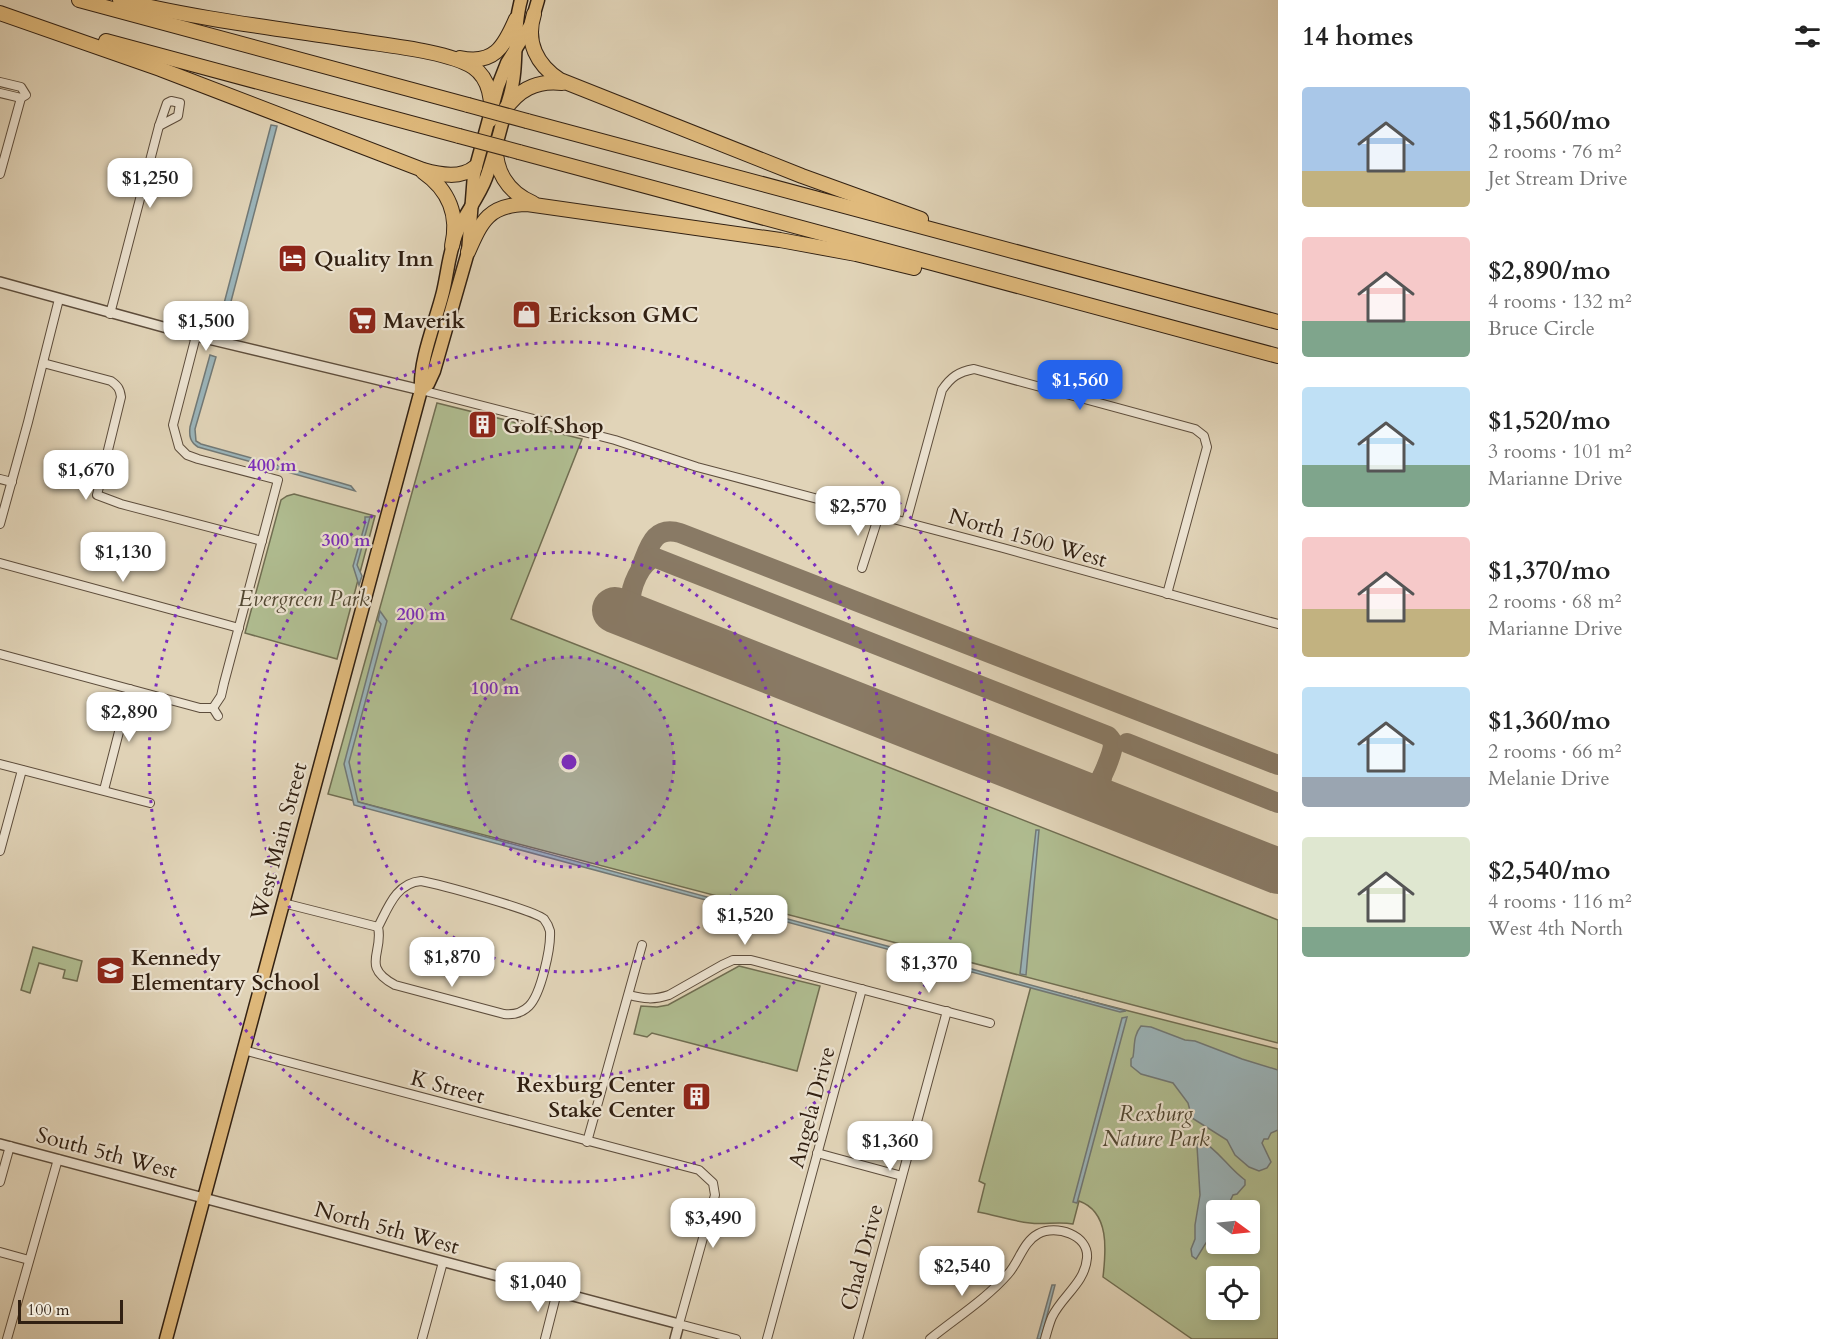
<!DOCTYPE html>
<html lang="en">
<head>
<meta charset="utf-8">
<style>
	:root { --surface:#fff; --page:#f6f6f6; --text:#222; --muted:#767676; --accent:#2563eb }
	body { margin:0; font-family:Cardo,serif; background:var(--page); color:var(--text); height:100vh; display:flex; flex-direction:column; font-size:22px; white-space:nowrap }
	* { box-sizing:border-box; margin:0 }
	p { font-size:20px; color:var(--muted) }
	.icon { flex:none; width:33px; height:33px; fill:none; stroke:currentColor; stroke-width:2; stroke-linecap:round; stroke-linejoin:round }
	.map { position:relative; flex:1; overflow:hidden }
	.drawer { display:flex; flex-direction:column; background:var(--surface); width:570px }
	.drawer>* { flex:none }
	.needle { width:39px; rotate:105deg }
	.tools { position:absolute; left:1206px; top:1200px; display:grid; gap:12px }
	.tools a { display:grid; place-items:center; width:54px; height:54px; border-radius:6px; background:var(--surface); box-shadow:0 3px 9px #0003; font-size:30px }
	.scale { position:absolute; left:18px; bottom:15px; width:105px; box-sizing:border-box; padding-left:6px; border:3px solid #312012; border-top:0; font-size:16px; line-height:21px; white-space:nowrap; color:#312012; -webkit-text-stroke:4px #ece3d1; paint-order:stroke }
	.price { position:absolute; translate:-50% -51px; padding:0 14px; border-radius:12px; background:#fff; color:#222; font-size:20px; line-height:39px; filter:drop-shadow(0 2px 3px #0008) }
	.price::after { content:''; position:absolute; left:50%; top:36px; width:18px; height:14px; margin-left:-9px; background:inherit; clip-path:polygon(0 0,100% 0,50% 100%) }
	.price.current { background:var(--accent); color:#fff }
	ul { padding:0; list-style:none }
	li { display:flex; align-items:center; gap:18px; height:150px; padding:0 24px }
	li span { display:grid; place-items:center; flex:none; width:168px; height:120px; border-radius:6px; color:#555 }
	li>.icon { margin-inline-start:auto }
	span .icon { width:72px; height:72px; fill:#fffc; stroke-width:1 }
	li b { font-size:26px }
	h2 { display:flex; justify-content:space-between; align-items:center; height:72px; padding:0 24px; font-size:26px }
	main { display:flex; flex:1; min-height:0 }
	.map>svg:first-child { display:block }
	.green { fill:#b0bd91; stroke:#706e52; stroke-width:1.5; fill-rule:evenodd }
	.water { fill:#9bb5bb; stroke:#717977; stroke-width:1.5 }
	.lines { fill:none; stroke-linecap:round; stroke-linejoin:round }
	.taxiway { stroke:#897a65; stroke-width:20 }
	.runway { stroke:#897a65; stroke-width:46 }
	.minor-casing { stroke:#5d4d3c; stroke-width:10 }
	.tertiary-casing { stroke:#5d4d3c; stroke-width:12 }
	.primary-casing { stroke:#312012; stroke-width:15 }
	.motorway-casing { stroke:#312012; stroke-width:16 }
	.minor { stroke:#ece3d1; stroke-width:8 }
	.tertiary { stroke:#ece3d1; stroke-width:9 }
	.primary { stroke:#e0ba7c; stroke-width:12 }
	.motorway { stroke:#e0ba7c; stroke-width:14 }
	.motorway-bridge-casing { stroke:#312012; stroke-width:16; stroke-linecap:butt }
	.motorway-bridge { stroke:#e0ba7c; stroke-width:14 }
	.ring { fill:none; stroke:#7b2cbf; stroke-width:3; stroke-dasharray:3 6 }
	.labels { text-anchor:middle; stroke-width:4.5; stroke-linejoin:round; paint-order:stroke }
	.poi-label { font-size:22px; font-weight:bold; fill:#312012; stroke:#ece3d1; text-anchor:start }
	.street-label { font-size:22px; fill:#312012; stroke:#ece3d1 }
	.park-label { font-size:22px; font-style:italic; fill:#514732; stroke:#ece3d1 }
	.centre { fill:#7b2cbf; stroke:#ece3d1; stroke-width:3 }
	.ring-label { font-size:18px; text-anchor:middle; font-weight:bold; fill:#7b2cbf; stroke:#ece3d1; stroke-width:4.5; stroke-linejoin:round; paint-order:stroke }
</style>
</head>
<body>
<main>
<div class="map">
<svg width="1278" height="1339" viewBox="0 0 1278 1339">
	<rect width="100%" height="100%" fill="#e1d4b8"/>
	<filter id="stains"><feTurbulence type="fractalNoise" baseFrequency=".00333" numOctaves="4"/><feColorMatrix values="0 0 0 0 .2 0 0 0 0 .09 0 0 0 0 .02 0 0 0 .5 -.17"/></filter>
	<radialGradient id="worn" r=".72"><stop offset=".6" stop-color="#630" stop-opacity="0"/><stop offset="1" stop-color="#630" stop-opacity=".3"/></radialGradient>
	<g class="green">
		<polygon points="437,403 582,439 511,619 1278,920 1278,1043 328,794"/>
		<polygon points="294,494 375,516 337,659 245,633 281,500 287,496"/>
		<polygon points="33,947 82,961 77,981 63,978 65,970 39,963 30,993 21,990"/>
		<polygon points="739,966 820,986 797,1071 652,1033 647,1037 634,1034 641,1006 657,1007 668,1005"/>
		<path d="M1031,986l247,63v290h-86l-89,-62c3,-26 7,-65 -24,-76l-6,23c-15,-3 -28,1 -43,-1 -18,-2 -35,-8 -52,-11l7,-28 -6,-3zM1216,1210h34v34h-34zM1216,1276h34v34h-34z"/>
	</g>
	<g class="water">
		<polygon points="271,125 277,126 223,332 217,330"/>
		<path d="M210,355l6,2 -21,72 1,12 5,3 140,39 10,3 4,5 -157,-44c-8,-5 -9,-11 -8,-20z"/>
		<polygon points="365,517 370,517 357,565 362,576 359,585 353,566 365,524"/>
		<polygon points="380,611 387,621 349,762 358,802 1126,1011 1120,1012 354,805 344,764 381,624 378,620"/>
		<polygon points="1036,830 1039,830 1026,975 1020,974"/>
		<polygon points="1127,1017 1077,1203 1073,1202 1122,1018"/>
		<path d="M1141,1026l10,1 34,13 10,1 47,18 36,11v60l-7,3 -3,6h-4l-2,4 9,19 -4,6 -8,3 -10,-4 -14,-12 -8,-15 -35,-22 -4,-15 -15,-20 -32,-9 -10,-8v-7l2,-2c2,-12 0,-21 8,-31z"/>
		<path d="M1200,1140c18,9 28,28 45,40v5l-8,9 -4,1 -7,15h-10v21c-8,6 -14,19 -20,28l-4,-3 -1,-7 4,-10v-14l5,-30 -3,-49z"/>
		<polygon points="1052,1285 1055,1285 1041,1339 1037,1339"/>
	</g>
	<g class="lines">
		<g class="taxiway">
			<path d="M641,567c8,-19 12,-42 39,-34l598,232"/>
			<path d="M641,621c-5,-6 -9,-11 -10,-18 -2,-13 10,-44 25,-45l452,178c3,3 4,4 5,8 0,8 -11,36 -17,41 -7,5 -15,7 -23,6"/>
			<polyline points="1127,743 1278,803"/>
			<path d="M1102,777c-3,14 2,23 14,31"/>
		</g>
		<polyline class="runway" points="615,610 1278,871"/>
		<defs>
			<g id="minor">
				<polyline points="0,82 21,87 26,95 21,98 0,174"/>
				<polyline points="0,93 21,98"/>
				<polygon points="171,101 180,103 178,116 159,126 167,103"/>
				<polyline points="110,314 159,126"/>
				<polyline points="196,336 173,425 179,447 187,455 198,459 278,480 224,683 221,696 213,708"/>
				<path d="M43,363l68,18c7,5 9,8 10,16l-24,98 24,9 141,37"/>
				<polyline points="421,390 615,440 697,467 1003,548 1278,624"/>
				<polyline points="0,479 12,482"/>
				<path d="M906,522l36,-132c9,-13 16,-18 32,-21l221,60 9,7 3,11 -40,147"/>
				<polyline points="0,524 28,422 59,299"/>
				<polyline points="0,563 239,628"/>
				<polyline points="862,568 879,515"/>
				<polyline points="0,654 200,708 213,708"/>
				<polyline points="213,708 218,716"/>
				<polyline points="0,764 150,803"/>
				<polyline points="104,790 130,689"/>
				<polyline points="0,851 22,770"/>
				<path d="M421,881c17,3 113,29 123,38 3,4 5,8 6,12 1,17 -9,63 -21,75 -7,7 -16,9 -25,8l-109,-29c-35,-19 -11,-32 -17,-58 10,-19 18,-44 43,-46z"/>
				<polyline points="283,903 378,927"/>
				<path d="M629,995c15,4 25,5 40,0l53,-30 11,-5h18l239,63"/>
				<polyline points="243,1050 699,1170 713,1183 715,1195 679,1324 736,1339"/>
				<polyline points="587,1142 642,945"/>
				<polyline points="817,1153 902,1176"/>
				<polyline points="0,1182 10,1146"/>
				<polyline points="0,1252 29,1260"/>
				<polyline points="7,1339 58,1159"/>
				<polyline points="422,1339 443,1262"/>
				<polyline points="545,1339 557,1292"/>
				<polyline points="767,1339 862,989"/>
				<polyline points="858,1339 947,1011"/>
				<path d="M930,1339c26,-21 56,-40 78,-65 11,-12 15,-32 30,-40 18,-10 51,1 49,24 -2,25 -25,38 -35,59 -3,7 -5,15 -7,22"/>
			</g>
			<g id="tertiary">
				<polyline points="0,282 196,336 421,390"/>
				<polyline points="0,1144 679,1324 675,1339"/>
			</g>
			<g id="primary">
				<polyline points="421,390 428,384 434,371 468,252 474,174 498,86 507,63 531,24 538,0"/>
				<path d="M166,1339l255,-949c-2,-30 15,-69 22,-98 5,-21 6,-42 15,-62 8,-18 21,-33 28,-52 9,-25 16,-57 24,-83 9,-31 2,-64 11,-95"/>
			</g>
			<g id="motorway">
				<polyline points="79,0 468,105"/>
				<path d="M120,0c77,19 155,28 233,40 30,5 95,11 120,27 17,12 20,34 17,53"/>
				<path d="M0,13l160,56 263,101c17,5 38,9 52,-3"/>
				<path d="M534,14c-9,28 3,51 26,66l242,96 119,43"/>
				<polyline points="106,41 459,136"/>
				<path d="M460,58c34,7 44,-11 56,-39"/>
				<path d="M504,111c14,-21 32,-31 58,-28"/>
				<polyline points="527,121 1278,322"/>
				<path d="M496,142c-2,28 11,50 37,61"/>
				<polyline points="519,152 1278,356"/>
				<path d="M423,172c26,18 36,44 29,74"/>
				<path d="M468,252c14,-32 21,-47 59,-48l253,36 76,14 58,14"/>
			</g>
		</defs>
		<use href="#minor" class="minor-casing"/>
		<use href="#tertiary" class="tertiary-casing"/>
		<use href="#primary" class="primary-casing"/>
		<use href="#motorway" class="motorway-casing"/>
		<use href="#minor" class="minor"/>
		<use href="#tertiary" class="tertiary"/>
		<use href="#primary" class="primary"/>
		<use href="#motorway" class="motorway"/>
		<defs>
			<g id="motorway-bridge">
				<polyline points="468,105 527,121"/>
				<polyline points="459,136 519,152"/>
			</g>
		</defs>
		<use href="#motorway-bridge" class="motorway-bridge-casing"/>
		<use href="#motorway-bridge" class="motorway-bridge"/>
	</g>
	<circle cx="569" cy="762" r="105" fill="#7b2cbf" fill-opacity=".12"/>
	<g class="ring">
		<circle cx="569" cy="762" r="105"/>
		<circle cx="569" cy="762" r="210"/>
		<circle cx="569" cy="762" r="315"/>
		<circle cx="569" cy="762" r="420"/>
	</g>
	<defs>
		<symbol id="hotel-square" viewBox="-11 -11 22 22"><rect x="-9" y="-9" width="18" height="18" rx="4" fill="#8f2418" stroke="#ece3d1"/><path d="M-6-4.5h1.5V1H6V5H4.5V3h-9V5H-6ZM-4 0a1.8 1.8 0 1 1 3.6 0ZM.5 0V-2.5h3Q6-2.5 6 0Z" fill="#fff"/></symbol>
		<symbol id="shop-square" viewBox="-11 -11 22 22"><rect x="-9" y="-9" width="18" height="18" rx="4" fill="#8f2418" stroke="#ece3d1"/><path d="M-5-2.5h2.3a2.7 3.5 0 0 1 5.4 0H5L5.5 6h-11ZM-1.5-2.5h3a1.5 2.3 0 0 0-3 0Z" fill="#fff"/></symbol>
		<symbol id="supermarket-square" viewBox="-11 -11 22 22"><rect x="-9" y="-9" width="18" height="18" rx="4" fill="#8f2418" stroke="#ece3d1"/><path d="M-6-5.5h2.5l.6 2H6L4.5 2H-2.5L-4.4-4H-6ZM-1.5 3.2a1.3 1.3 0 1 0 .1 0ZM3 3.2a1.3 1.3 0 1 0 .1 0Z" fill="#fff"/></symbol>
		<symbol id="building-square" viewBox="-11 -11 22 22"><rect x="-9" y="-9" width="18" height="18" rx="4" fill="#8f2418" stroke="#ece3d1"/><path d="M-4-6H4V6H1V3H-1V6H-4ZM-2.5-4.3h1.7v1.8h-1.7ZM.8-4.3h1.7v1.8H.8ZM-2.5-1h1.7V.8h-1.7ZM.8-1h1.7V.8H.8Z" fill="#fff"/></symbol>
		<symbol id="school-square" viewBox="-11 -11 22 22"><rect x="-9" y="-9" width="18" height="18" rx="4" fill="#8f2418" stroke="#ece3d1"/><path d="M0-5L7-2L0 1L-7-2ZM-4 1L0 2.5L4 1V4Q0 6-4 4Z" fill="#fff"/></symbol>
	</defs>
	<g fill-rule="evenodd">
		<use href="#hotel-square" x="276" y="242" width="33" height="33"/>
		<use href="#shop-square" x="510" y="298" width="33" height="33"/>
		<use href="#supermarket-square" x="346" y="304" width="33" height="33"/>
		<use href="#building-square" x="466" y="408" width="33" height="33"/>
		<use href="#school-square" x="94" y="954" width="33" height="33"/>
		<use href="#building-square" x="680" y="1080" width="33" height="33"/>
	</g>
	<g class="labels">
		<g class="poi-label">
			<text x="314" y="266">Quality Inn</text>
			<text x="548" y="322">Erickson GMC</text>
			<text x="383" y="328">Maverik</text>
			<text x="503" y="433">Golf Shop</text>
			<text x="131" y="965">Kennedy<tspan x="131" dy="25">Elementary School</tspan></text>
			<text x="675" y="1092" text-anchor="end">Rexburg Center<tspan x="675" dy="25">Stake Center</tspan></text>
		</g>
		<g class="street-label">
			<text transform="translate(1028 537) rotate(16)" y="8">North 1500 West</text>
			<text transform="translate(278 841) rotate(-75)" y="8">West Main Street</text>
			<text transform="translate(448 1086) rotate(15)" y="8">K Street</text>
			<text transform="translate(811 1107) rotate(-75)" y="8">Angela Drive</text>
			<text transform="translate(107 1152) rotate(15)" y="8">South 5th West</text>
			<text transform="translate(387 1227) rotate(15)" y="8">North 5th West</text>
			<text transform="translate(861 1257) rotate(-75)" y="8">Chad Drive</text>
		</g>
		<g class="park-label">
			<text x="304" y="606">Evergreen Park</text>
			<text x="1156" y="1121">Rexburg<tspan x="1156" dy="25">Nature Park</tspan></text>
		</g>
	</g>
	<circle cx="569" cy="762" r="9" class="centre"/>
	<g class="ring-label">
		<text x="272" y="471">400 m</text>
		<text x="346" y="546">300 m</text>
		<text x="421" y="620">200 m</text>
		<text x="495" y="694">100 m</text>
	</g>
	<rect width="100%" height="100%" filter="url(#stains)"/>
	<rect width="100%" height="100%" fill="url(#worn)"/>
</svg>
<div class="tools">
<a><svg class="needle" viewBox="-14 -14 28 28"><path d="M0-13l5 13h-10z" fill="#e53935"/><path d="M0 13l5-13h-10z" fill="#767676"/></svg></a>
<a><svg class="icon" aria-label="locate" viewBox="0 0 24 24"><circle cx="12" cy="12" r="6"/><path d="M12 2v4M12 18v4M2 12h4M18 12h4"/></svg></a>
</div>
<div class="scale">100 m</div>
<b class="price" style="left:150px;top:209px">$1,250</b>
<b class="price" style="left:206px;top:352px">$1,500</b>
<b class="price current" style="left:1080px;top:411px">$1,560</b>
<b class="price" style="left:86px;top:501px">$1,670</b>
<b class="price" style="left:858px;top:537px">$2,570</b>
<b class="price" style="left:123px;top:583px">$1,130</b>
<b class="price" style="left:129px;top:743px">$2,890</b>
<b class="price" style="left:745px;top:946px">$1,520</b>
<b class="price" style="left:452px;top:988px">$1,870</b>
<b class="price" style="left:929px;top:994px">$1,370</b>
<b class="price" style="left:890px;top:1172px">$1,360</b>
<b class="price" style="left:713px;top:1249px">$3,490</b>
<b class="price" style="left:962px;top:1297px">$2,540</b>
<b class="price" style="left:538px;top:1313px">$1,040</b>
</div>
<section class="drawer">
<h2>14 homes<svg class="icon" aria-label="filters" viewBox="0 0 24 24"><path d="M4 7h16M4 17h16"/><circle cx="9" cy="7" r="2"/><circle cx="15" cy="17" r="2"/></svg></h2>
<ul>
<li><span style="background:linear-gradient(#a9c7e8 70%,#c2b280 0)"><svg class="icon" aria-label="home" viewBox="0 0 24 24"><path d="M3 11l9-7 9 7M6 9v11h12V9"/></svg></span><div><b>$1,560/mo</b><p>2 rooms · 76 m²</p><p>Jet Stream Drive</p></div></li>
<li><span style="background:linear-gradient(#f6c9c9 70%,#7fa58c 0)"><svg class="icon" aria-label="home" viewBox="0 0 24 24"><path d="M3 11l9-7 9 7M6 9v11h12V9"/></svg></span><div><b>$2,890/mo</b><p>4 rooms · 132 m²</p><p>Bruce Circle</p></div></li>
<li><span style="background:linear-gradient(#bfe0f5 65%,#7fa58c 0)"><svg class="icon" aria-label="home" viewBox="0 0 24 24"><path d="M3 11l9-7 9 7M6 9v11h12V9"/></svg></span><div><b>$1,520/mo</b><p>3 rooms · 101 m²</p><p>Marianne Drive</p></div></li>
<li><span style="background:linear-gradient(#f6c9c9 60%,#c2b280 0)"><svg class="icon" aria-label="home" viewBox="0 0 24 24"><path d="M3 11l9-7 9 7M6 9v11h12V9"/></svg></span><div><b>$1,370/mo</b><p>2 rooms · 68 m²</p><p>Marianne Drive</p></div></li>
<li><span style="background:linear-gradient(#bfe0f5 75%,#9aa5b1 0)"><svg class="icon" aria-label="home" viewBox="0 0 24 24"><path d="M3 11l9-7 9 7M6 9v11h12V9"/></svg></span><div><b>$1,360/mo</b><p>2 rooms · 66 m²</p><p>Melanie Drive</p></div></li>
<li><span style="background:linear-gradient(#dfe7d0 75%,#7fa58c 0)"><svg class="icon" aria-label="home" viewBox="0 0 24 24"><path d="M3 11l9-7 9 7M6 9v11h12V9"/></svg></span><div><b>$2,540/mo</b><p>4 rooms · 116 m²</p><p>West 4th North</p></div></li>
</ul>
</section>
</main>
</body>
</html>
